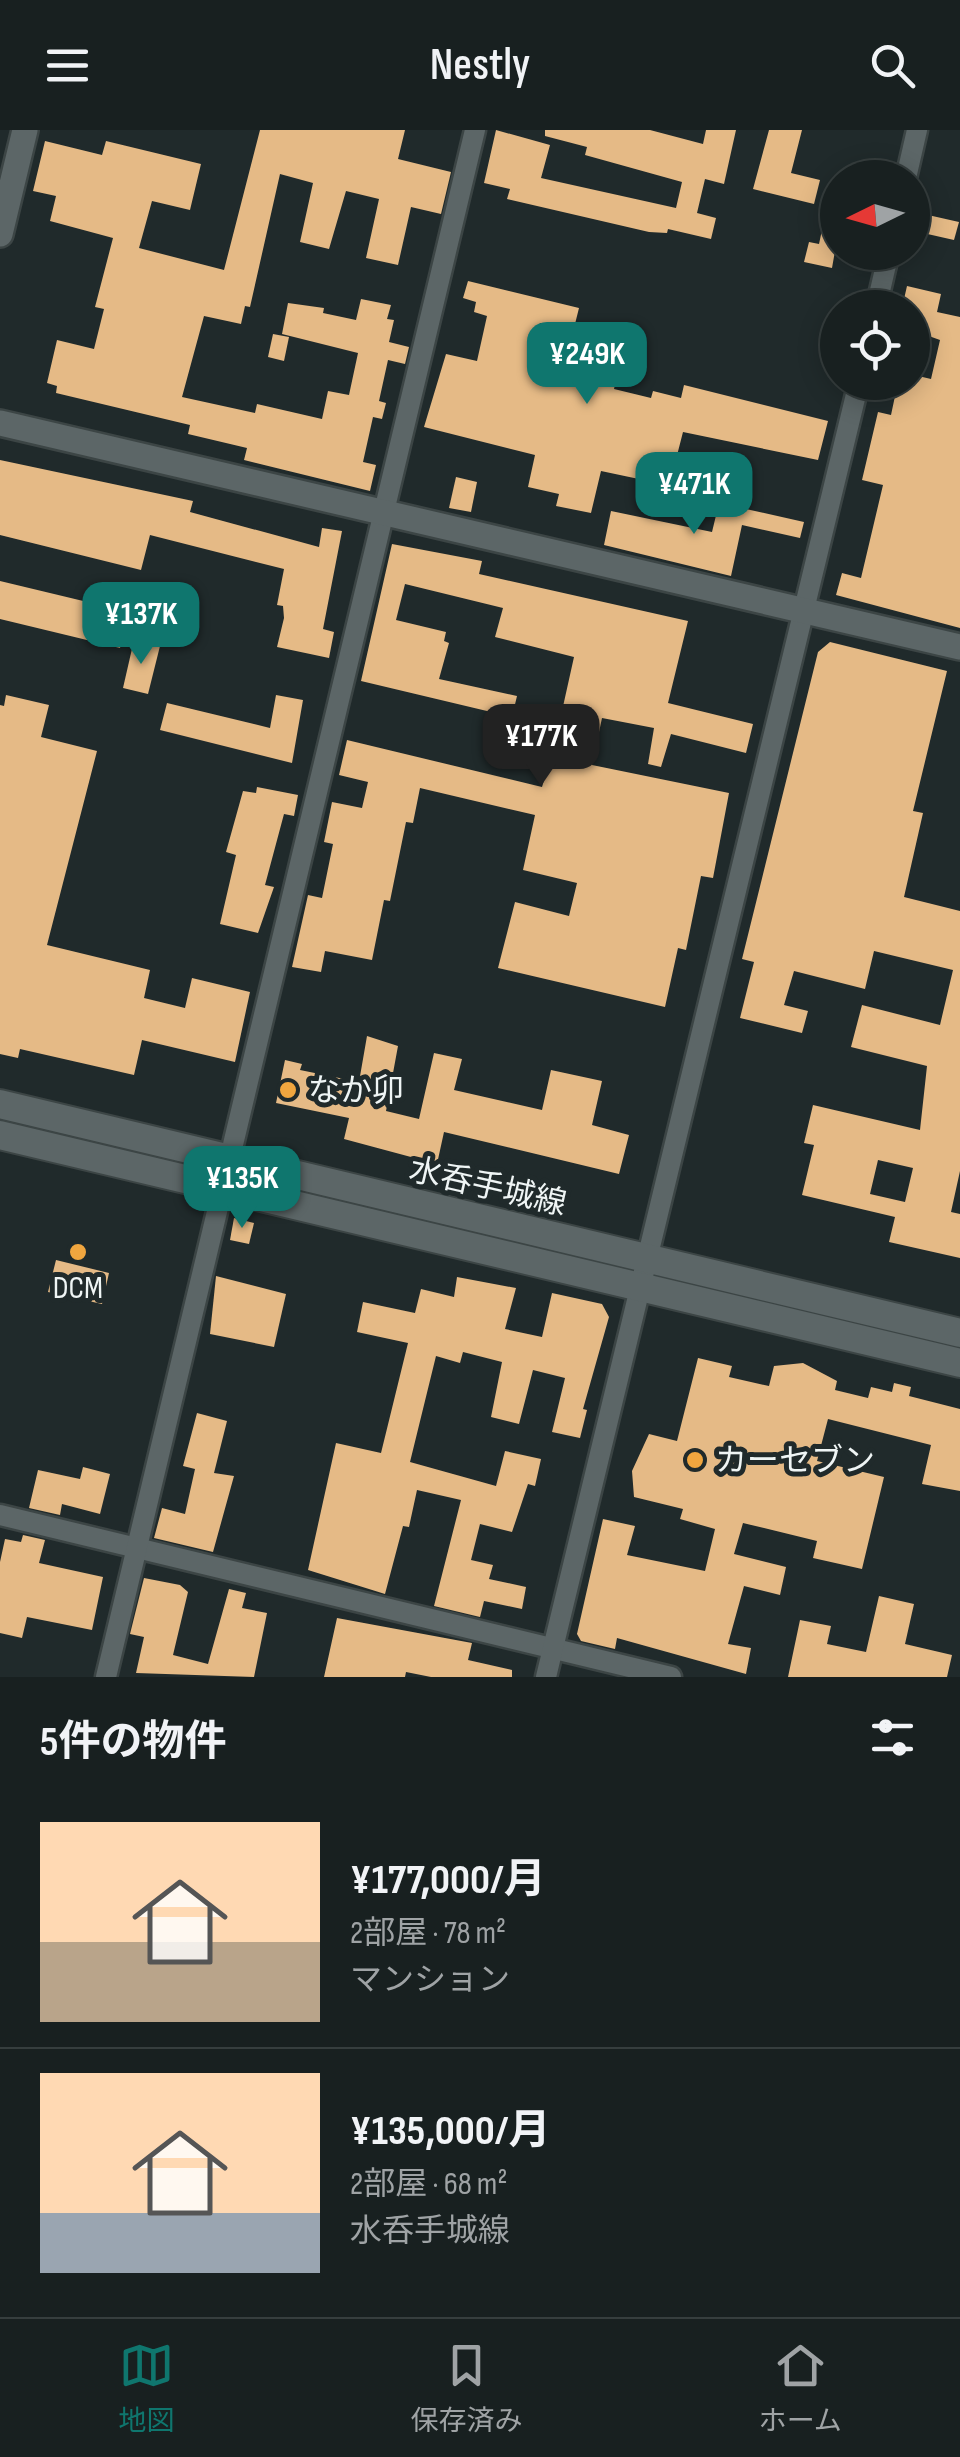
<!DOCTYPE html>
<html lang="ja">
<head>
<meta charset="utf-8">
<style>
	:root { --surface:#182020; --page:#212829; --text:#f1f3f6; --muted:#9fa3a5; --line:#363e3e; --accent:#0f766e }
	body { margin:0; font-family:"Sofia Sans Condensed","Noto Sans JP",sans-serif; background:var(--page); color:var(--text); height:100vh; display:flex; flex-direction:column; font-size:38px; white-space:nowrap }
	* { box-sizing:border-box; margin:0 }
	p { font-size:32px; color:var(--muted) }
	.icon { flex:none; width:55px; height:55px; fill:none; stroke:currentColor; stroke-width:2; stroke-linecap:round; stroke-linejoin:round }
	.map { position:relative; height:1547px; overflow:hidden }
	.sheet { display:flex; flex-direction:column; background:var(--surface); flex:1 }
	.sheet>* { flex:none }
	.needle { width:65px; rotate:265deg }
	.controls { position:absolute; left:820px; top:30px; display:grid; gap:20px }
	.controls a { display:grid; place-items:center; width:110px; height:110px; border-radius:50%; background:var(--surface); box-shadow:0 5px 25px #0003,0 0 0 2px var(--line); font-size:50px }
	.price { position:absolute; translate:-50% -85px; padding:0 22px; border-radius:20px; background:var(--accent); color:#fff; font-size:32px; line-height:65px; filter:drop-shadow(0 2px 5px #0008) }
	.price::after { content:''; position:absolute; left:50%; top:60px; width:30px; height:22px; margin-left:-15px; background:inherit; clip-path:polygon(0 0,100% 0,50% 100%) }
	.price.active { background:#222; color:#fff }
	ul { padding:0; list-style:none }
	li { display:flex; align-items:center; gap:30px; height:250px; padding:0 40px }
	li+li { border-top:2px solid var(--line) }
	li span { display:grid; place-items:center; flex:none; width:280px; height:200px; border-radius:0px; color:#555 }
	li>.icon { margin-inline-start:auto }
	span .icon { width:120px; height:120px; fill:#fffc; stroke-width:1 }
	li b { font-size:42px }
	h2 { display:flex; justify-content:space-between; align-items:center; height:120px; padding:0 40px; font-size:42px }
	header { display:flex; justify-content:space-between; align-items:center; height:130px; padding:0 40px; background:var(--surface); font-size:45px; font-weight:600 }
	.tabs { display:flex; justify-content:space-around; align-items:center; height:140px; border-top:2px solid var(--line); background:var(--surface); font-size:28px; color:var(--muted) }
	.tabs a { display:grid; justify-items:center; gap:5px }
	.tabs .active { color:var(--accent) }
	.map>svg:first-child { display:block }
	.building { fill:#e5ba86; fill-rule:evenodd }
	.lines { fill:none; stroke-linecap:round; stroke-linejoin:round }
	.minor-casing { stroke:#3c4545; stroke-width:25 }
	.tertiary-casing { stroke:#3c4545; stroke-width:30 }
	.secondary-casing { stroke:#3c4545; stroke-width:32 }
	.minor { stroke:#5c6667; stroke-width:20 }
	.tertiary { stroke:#5c6667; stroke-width:25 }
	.secondary { stroke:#5c6667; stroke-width:28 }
	.poi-dot { fill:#f0a63f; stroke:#202a2b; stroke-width:4 }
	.labels { text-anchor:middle; stroke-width:10; stroke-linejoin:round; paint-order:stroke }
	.poi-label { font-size:32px; fill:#eff5f5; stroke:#202a2b; text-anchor:start }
	.street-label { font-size:32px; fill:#eff5f5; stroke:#202a2b }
</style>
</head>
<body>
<header><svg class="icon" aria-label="menu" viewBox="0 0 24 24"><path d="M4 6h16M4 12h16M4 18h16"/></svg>Nestly<svg class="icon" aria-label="search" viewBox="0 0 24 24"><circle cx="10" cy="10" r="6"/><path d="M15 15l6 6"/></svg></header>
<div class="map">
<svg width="960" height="1547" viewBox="0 0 960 1547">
	<rect width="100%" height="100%" fill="#202a2b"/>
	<g class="building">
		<polygon points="260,0 405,0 398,29 451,42 441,84 411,77 398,135 366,128 379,69 346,61 329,119 300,112 313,53 280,44 250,177 245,176 241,194 204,186 182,267 255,283 257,274 322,289 328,261 349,265 358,223 282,204 288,173 324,178 323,183 356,190 361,169 391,175 387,189 394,190 389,212 409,217 405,234 388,230 379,271 386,273 382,289 373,287 363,332 376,335 370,361 244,330 247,318 188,304 190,295 56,263 57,256 47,253 57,210 94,219 104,179 95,177 113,108 50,91 56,66 33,61 45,11 102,25 106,11 201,34 190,80 152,71 139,118 224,140"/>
		<polygon points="496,0 550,15 541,48 676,78 682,52 585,25 587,17 545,6 545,0 650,0 703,14 706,0 736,0 724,54 705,49 697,83 716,88 711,109 668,99 667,103 649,102 507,69 510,59 484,53"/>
		<polygon points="769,0 802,0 791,43 820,50 814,74 753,59"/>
		<polygon points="928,85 959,92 954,110 923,103"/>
		<polygon points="822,100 838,104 832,138 804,132 809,112 819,114"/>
		<polygon points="468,151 579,178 573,202 540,193 530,230 567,238 572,217 589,220 587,233 612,238 611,244 617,246 614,259 651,268 653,261 681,268 684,255 828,291 818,330 683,302 673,341 662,338 653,352 601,341 591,383 556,376 559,364 528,357 535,325 424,297 446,224 477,231 487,186 474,182 476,172 463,168"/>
		<polygon points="907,156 941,164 937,182 960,187 960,498 836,465 842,443 861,448 883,355 862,350 878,282 891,285 898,252 913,252 914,245 931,249 940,210 912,200 912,178 902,178"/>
		<polygon points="273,204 289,207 284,231 268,227"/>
		<polygon points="0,330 193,371 190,382 319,417 322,398 342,401 323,499 334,502 329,528 277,517 284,488 283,476 277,475 284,439 150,405 141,440 0,405"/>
		<polygon points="456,347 477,352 471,382 449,378"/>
		<polygon points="719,373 804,392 800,408 742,395 731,446 604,415 611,381 712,402"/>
		<polygon points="392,414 482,431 479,444 688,491 668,573 753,594 746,623 671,604 661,637 648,634 654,598 602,588 592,635 729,663 713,748 701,746 686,820 678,818 665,877 498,838 515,772 569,786 577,753 523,740 535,685 420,658 413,693 406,692 390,771 384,770 372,830 325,821 321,842 292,837 308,765 322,768 333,714 324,712 332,672 362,678 368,652 339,645 347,610 542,657 554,617 574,527 495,507 503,478 405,454 396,490 446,502 444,511 449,513 439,549 517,566 512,587 361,551"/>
		<polygon points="0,451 129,482 120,518 0,489"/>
		<polygon points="134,510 160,516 148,564 123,558"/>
		<path d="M830,512l117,29 -34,140 10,2 -19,84 56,14v260l-9,41 9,2v44l-71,-16 6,-25 -93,-22 12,-50 -10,-2 9,-38 107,25 7,-64 -76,-19 11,-42 78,20 13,-55 -79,-19 -9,38 -71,-18 -10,34 24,6 -6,22 -62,-15 14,-56 -12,-3 76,-307zM878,1030l35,8 -8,34 -35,-8z"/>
		<polygon points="6,565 49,575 41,607 97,621 47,815 150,840 144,868 185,878 192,848 250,862 235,932 142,910 134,945 20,919 18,928 0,924 0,575 4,576"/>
		<polygon points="276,565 303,570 292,633 160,600 167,573 270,598"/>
		<polygon points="257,657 298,665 294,686 284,684 265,755 274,757 258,803 220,794 236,725 226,722 243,661 256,663"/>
		<polygon points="367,906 398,916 386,981 419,989 434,923 462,929 454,960 542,980 551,940 602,951 592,995 629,1005 619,1044 444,1002 437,1034 344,1009 349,988 276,973 285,930 302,934 300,940 359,952"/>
		<polygon points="234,1088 254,1093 249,1114 230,1110"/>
		<polygon points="56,1130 109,1143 102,1174 48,1162"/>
		<polygon points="216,1146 286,1164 274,1217 210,1204"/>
		<polygon points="457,1147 516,1158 505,1199 542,1207 552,1163 602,1174 609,1187 583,1279 587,1280 580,1308 552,1302 565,1248 533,1240 519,1294 491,1287 502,1232 463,1222 460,1233 436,1226 410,1332 496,1356 505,1321 541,1329 535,1356 528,1354 512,1402 480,1394 471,1430 493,1435 489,1449 526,1457 522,1479 484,1471 480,1487 434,1476 461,1370 417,1360 409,1397 403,1396 385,1464 308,1440 336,1313 381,1323 408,1213 357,1202 363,1172 415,1183 421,1159 454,1167"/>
		<polygon points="698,1228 732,1236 729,1247 769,1256 774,1236 803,1233 837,1251 835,1260 868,1268 871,1257 892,1262 894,1253 911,1257 909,1266 960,1279 960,1361 922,1354 931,1315 828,1289 817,1331 884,1347 862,1439 813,1428 817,1411 743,1393 734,1424 786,1437 780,1465 744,1456 728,1514 751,1518 746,1544 617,1508 615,1519 581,1511 577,1504 603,1389 635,1396 627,1425 705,1441 715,1399 680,1389 683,1379 634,1367 632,1341 649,1304 677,1311"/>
		<polygon points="197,1283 227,1291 214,1343 234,1346 213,1422 154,1408 162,1378 185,1384 195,1339 183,1336"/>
		<polygon points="83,1337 110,1344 100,1384 62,1374 60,1385 29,1378 38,1340 80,1349"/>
		<polygon points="23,1405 45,1410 39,1433 103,1447 92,1500 27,1487 22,1508 0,1503 0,1432 5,1409 21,1412"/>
		<polygon points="144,1448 180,1455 188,1462 173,1525 208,1534 229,1459 246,1463 242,1478 267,1483 254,1547 136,1543 144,1507 130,1504"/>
		<polygon points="879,1466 914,1474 905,1514 952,1525 947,1547 788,1547 800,1490 831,1496 827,1514 866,1522"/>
		<polygon points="337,1488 472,1513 468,1530 512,1540 512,1547 431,1547 406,1542 405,1547 324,1547"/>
	</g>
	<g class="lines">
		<defs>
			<g id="minor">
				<polyline points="906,48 917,0"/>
				<polyline points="876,178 889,122"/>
				<polyline points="0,1385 671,1547"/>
				<polyline points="106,1547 475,0"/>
				<polyline points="546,1547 859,252"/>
			</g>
			<g id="tertiary">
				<polyline points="0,104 25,0"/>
				<polyline points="0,293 960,517"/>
			</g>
			<g id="secondary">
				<polyline points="0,974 960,1203"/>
				<polyline points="0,1005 960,1233"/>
			</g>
		</defs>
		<use href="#minor" class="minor-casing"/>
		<use href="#tertiary" class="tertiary-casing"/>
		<use href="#secondary" class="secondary-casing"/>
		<use href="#minor" class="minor"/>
		<use href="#tertiary" class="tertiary"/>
		<use href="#secondary" class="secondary"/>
	</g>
	<g class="poi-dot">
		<circle cx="288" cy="960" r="10"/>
		<circle cx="78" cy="1122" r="10"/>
		<circle cx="695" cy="1330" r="10"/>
	</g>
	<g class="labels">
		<g class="poi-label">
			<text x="308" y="971">なか卯</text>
			<text x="78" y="1168" text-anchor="middle">DCM</text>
			<text x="715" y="1341">カーセブン</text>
		</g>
		<g class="street-label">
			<text transform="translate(488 1056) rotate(13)" y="11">水呑手城線</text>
		</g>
	</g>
</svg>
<div class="controls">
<a><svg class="needle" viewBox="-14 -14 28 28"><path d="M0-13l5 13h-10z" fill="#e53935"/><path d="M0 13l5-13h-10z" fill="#9fa3a5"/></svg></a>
<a><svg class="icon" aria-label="locate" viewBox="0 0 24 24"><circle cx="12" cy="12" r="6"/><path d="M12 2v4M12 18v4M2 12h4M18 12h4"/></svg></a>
</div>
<b class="price" style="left:587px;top:277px">¥249K</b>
<b class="price" style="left:694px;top:407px">¥471K</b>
<b class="price" style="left:141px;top:537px">¥137K</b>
<b class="price active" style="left:541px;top:659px">¥177K</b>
<b class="price" style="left:242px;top:1101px">¥135K</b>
</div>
<section class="sheet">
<h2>5件の物件<svg class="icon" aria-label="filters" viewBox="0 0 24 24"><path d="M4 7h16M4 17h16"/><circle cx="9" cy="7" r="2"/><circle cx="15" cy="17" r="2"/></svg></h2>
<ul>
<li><span style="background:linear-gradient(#ffd9b3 60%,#b9a48a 0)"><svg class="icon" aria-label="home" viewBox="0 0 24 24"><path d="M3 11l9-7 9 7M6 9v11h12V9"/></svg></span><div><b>¥177,000/月</b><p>2部屋 · 78 m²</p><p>マンション</p></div></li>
<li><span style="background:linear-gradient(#ffd9b3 70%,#9aa5b1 0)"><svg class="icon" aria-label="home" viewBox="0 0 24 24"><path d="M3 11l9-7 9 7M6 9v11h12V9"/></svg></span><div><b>¥135,000/月</b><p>2部屋 · 68 m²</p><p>水呑手城線</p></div></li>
</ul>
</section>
<nav class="tabs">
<a class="active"><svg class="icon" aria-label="map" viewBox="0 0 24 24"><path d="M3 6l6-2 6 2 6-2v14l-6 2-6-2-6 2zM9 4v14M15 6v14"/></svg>地図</a>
<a><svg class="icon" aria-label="saved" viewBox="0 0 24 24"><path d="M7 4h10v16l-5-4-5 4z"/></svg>保存済み</a>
<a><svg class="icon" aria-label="home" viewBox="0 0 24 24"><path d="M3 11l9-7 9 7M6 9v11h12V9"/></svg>ホーム</a>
</nav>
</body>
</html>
